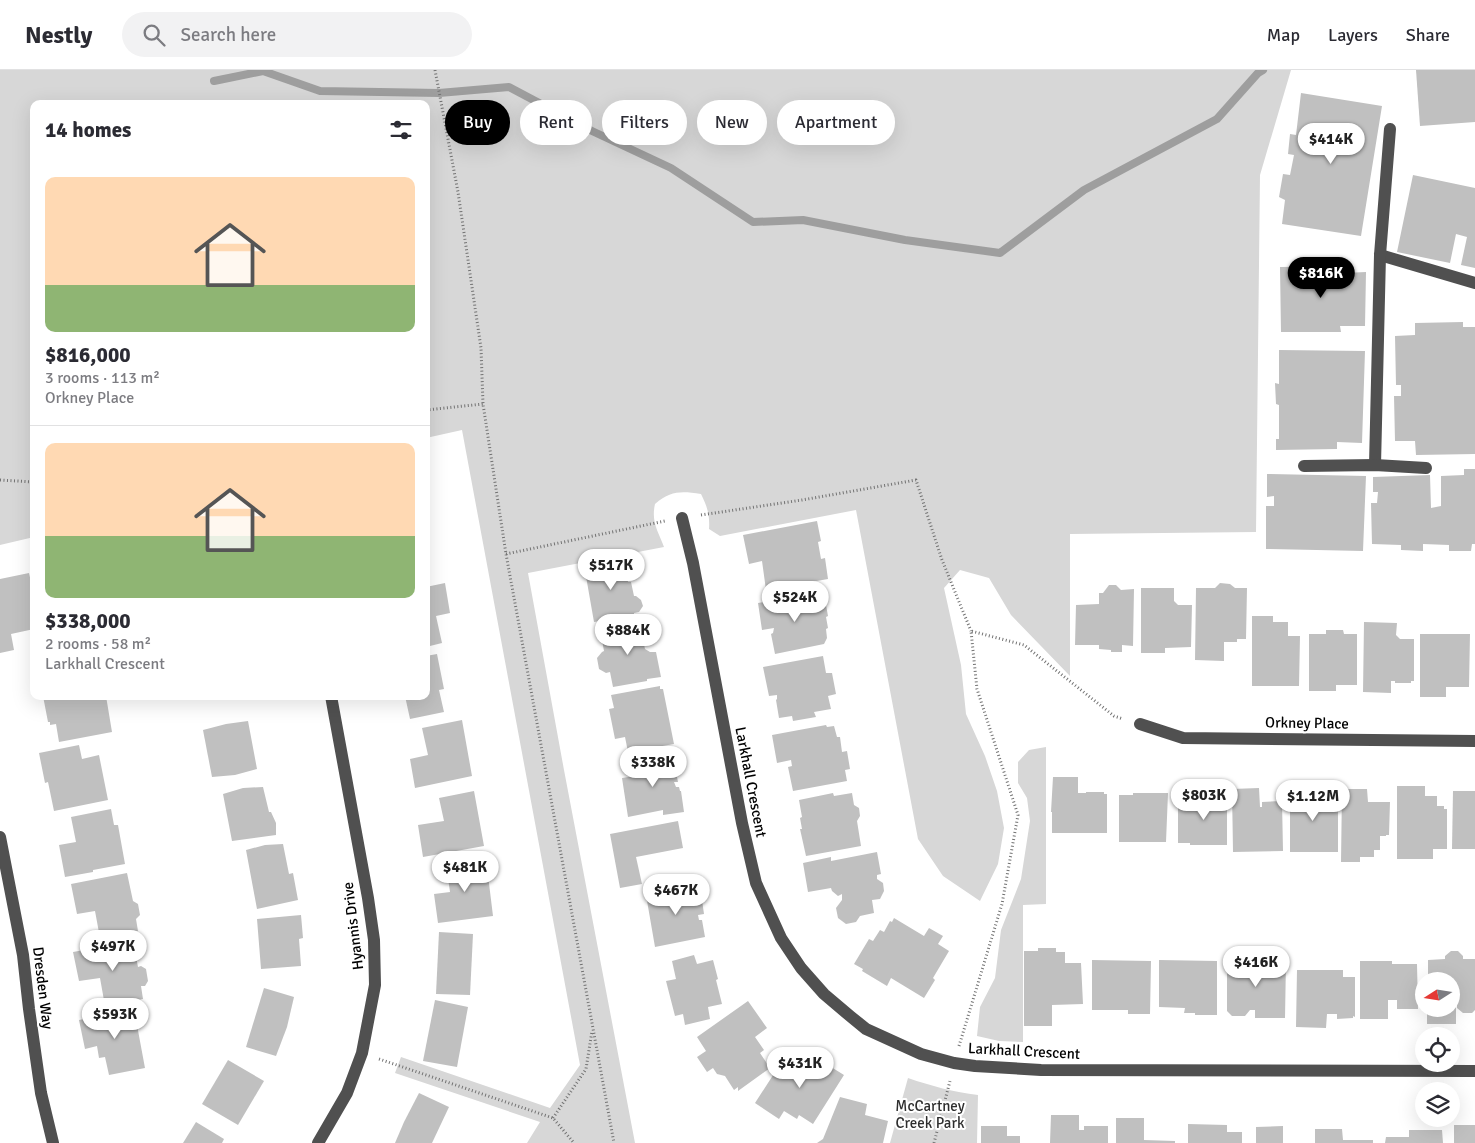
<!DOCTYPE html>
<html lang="en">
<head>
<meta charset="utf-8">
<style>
	:root { --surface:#fff; --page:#f2f2f3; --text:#2b2b33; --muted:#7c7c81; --line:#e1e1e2; --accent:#000 }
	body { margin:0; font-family:Signika,sans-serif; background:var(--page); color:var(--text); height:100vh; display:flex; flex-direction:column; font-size:19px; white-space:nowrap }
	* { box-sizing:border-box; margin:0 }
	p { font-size:16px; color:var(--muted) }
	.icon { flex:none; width:28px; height:28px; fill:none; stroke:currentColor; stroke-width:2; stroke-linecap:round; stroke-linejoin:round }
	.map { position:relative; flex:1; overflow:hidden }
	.side { position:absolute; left:30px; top:30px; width:400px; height:600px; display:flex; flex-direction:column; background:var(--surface); border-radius:10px; box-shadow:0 5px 20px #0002 }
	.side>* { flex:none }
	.hud { position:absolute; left:445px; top:30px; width:475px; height:45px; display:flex; gap:10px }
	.needle { width:32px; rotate:258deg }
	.tools { position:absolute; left:1415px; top:902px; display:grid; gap:10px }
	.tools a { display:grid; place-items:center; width:45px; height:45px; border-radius:50%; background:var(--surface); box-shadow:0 5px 20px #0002; font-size:25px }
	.price { position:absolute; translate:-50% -42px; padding:0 11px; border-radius:18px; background:#fff; color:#222; font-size:16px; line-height:32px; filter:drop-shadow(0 1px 2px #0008) }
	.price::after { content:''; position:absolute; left:50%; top:30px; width:15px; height:11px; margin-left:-8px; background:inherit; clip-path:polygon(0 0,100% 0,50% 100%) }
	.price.active { background:var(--accent); color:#fff }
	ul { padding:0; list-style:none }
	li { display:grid; align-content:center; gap:10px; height:265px; padding:0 15px }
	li+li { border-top:1px solid var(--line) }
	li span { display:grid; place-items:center; height:155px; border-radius:10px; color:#555 }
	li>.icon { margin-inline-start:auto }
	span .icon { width:90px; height:90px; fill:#fffc; stroke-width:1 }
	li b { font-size:21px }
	h2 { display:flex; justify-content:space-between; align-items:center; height:60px; padding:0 15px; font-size:21px }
	.pill { padding:0 18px; border-radius:22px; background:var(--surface); box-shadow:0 5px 20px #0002; font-size:18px; line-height:45px }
	.pill.active { background:var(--accent); color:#fff }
	header { display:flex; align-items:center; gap:30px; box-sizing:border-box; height:70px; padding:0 25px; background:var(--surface); border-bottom:1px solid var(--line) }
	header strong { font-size:24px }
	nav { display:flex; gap:28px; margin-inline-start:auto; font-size:18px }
	.search { width:350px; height:45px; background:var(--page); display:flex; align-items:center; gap:12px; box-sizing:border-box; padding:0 18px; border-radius:28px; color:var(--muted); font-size:19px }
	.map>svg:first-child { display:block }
	.green { fill:#d7d7d7 }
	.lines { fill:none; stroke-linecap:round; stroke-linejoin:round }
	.stream { stroke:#9e9e9e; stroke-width:8 }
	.building { fill:#c0c0c0 }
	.path { stroke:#727272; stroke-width:3; stroke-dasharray:1 2.5; stroke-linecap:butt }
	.minor { stroke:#505050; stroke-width:12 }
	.labels { text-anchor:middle; stroke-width:4; stroke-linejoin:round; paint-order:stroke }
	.street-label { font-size:15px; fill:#000; stroke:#fff }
	.park-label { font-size:15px; fill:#2e2e2e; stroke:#fff }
</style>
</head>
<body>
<header>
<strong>Nestly</strong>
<div class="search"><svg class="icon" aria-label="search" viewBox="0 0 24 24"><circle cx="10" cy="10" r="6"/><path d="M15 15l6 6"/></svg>Search here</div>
<nav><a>Map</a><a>Layers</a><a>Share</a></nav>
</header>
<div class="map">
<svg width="1475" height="1073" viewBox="0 0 1475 1073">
	<rect width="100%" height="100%" fill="#fff"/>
	<g class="green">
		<path d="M0,0h1291l-31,105 -4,357 -186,2v142l-59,-61 -22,-37 -29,-8 -16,18 17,77 5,49 19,42 12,35 7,37 -6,36 -18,37 -37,-25 -25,-37 -62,-329 -136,26 -11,-7c1,-14 -2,-23 -8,-35 -21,-3 -30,-3 -46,10 -4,18 3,27 9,43l-136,26 36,197 71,373h-108l13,-21 -145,-49 6,-16 149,51 30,-43 -118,-635 -36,8v-334h-392v433l-34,8z"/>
		<polygon points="1046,677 1046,834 1023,835 1023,972 999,971 977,966 980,937 995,908 1001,860 1021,809 1030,751 1027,728 1018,713 1018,692 1029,680"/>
		<path d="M908,1008c23,8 46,14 70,17l-1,48h-87z"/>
	</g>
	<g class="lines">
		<polyline class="stream" points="214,11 263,1 320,21 439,23 509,17 592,61 671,98 753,152 803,150 905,170 1000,183 1084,120 1217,49 1258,3 1263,0"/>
	</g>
	<g class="building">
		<polygon points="1416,0 1475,0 1475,52 1420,56"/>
		<polygon points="1301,23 1382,36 1361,166 1282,154 1285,130 1279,127 1283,104 1290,105 1294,85 1288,84 1290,64 1296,65"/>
		<polygon points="1413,105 1475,118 1475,198 1461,195 1467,167 1456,164 1450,193 1397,182"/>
		<polygon points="1344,196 1345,203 1366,202 1365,256 1340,256 1341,262 1281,262 1280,197"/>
		<polygon points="1463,252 1463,257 1475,257 1475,384 1416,385 1415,371 1395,371 1394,326 1401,326 1401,315 1396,315 1395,266 1415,265 1415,253"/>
		<polygon points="1279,280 1365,281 1362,373 1337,372 1337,379 1276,380 1276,369 1279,369 1279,335 1276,334 1275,313 1279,314"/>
		<polygon points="1464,399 1475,399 1475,474 1472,474 1471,481 1449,481 1449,475 1423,474 1423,481 1401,480 1401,475 1372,474 1371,433 1377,433 1378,422 1373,422 1373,407 1430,405 1431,438 1441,436 1441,406 1464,405"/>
		<polygon points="1267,404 1366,406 1363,481 1266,479 1266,436 1274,436 1274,426 1267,427"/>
		<polygon points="817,451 821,471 818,472 821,489 825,488 828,509 766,520 762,491 749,494 743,465"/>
		<polygon points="622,488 624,497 625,497 628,512 631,512 634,526 636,526 641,530 643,536 639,542 634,543 634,545 594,552 584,495"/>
		<polygon points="29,503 34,525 34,535 32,536 34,544 34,559 11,564 14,580 0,583 0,509"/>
		<polygon points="445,513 450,543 436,546 442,573 426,577 426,517"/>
		<polygon points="1220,513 1230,514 1235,518 1247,518 1246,569 1237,569 1237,572 1224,572 1224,591 1195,590 1196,518 1215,518"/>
		<polygon points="1109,515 1116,515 1121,520 1134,519 1133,576 1122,575 1122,582 1111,582 1111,580 1099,579 1099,575 1075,575 1076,535 1099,534 1099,523 1103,523"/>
		<polygon points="1141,518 1174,518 1174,531 1178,535 1192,535 1191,577 1165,578 1165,583 1141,583"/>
		<polygon points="824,524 828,546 826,547 828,558 826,559 827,568 824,574 775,584 771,564 773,563 774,558 762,560 758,533 785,528 786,533 794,532 794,530"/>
		<polygon points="1252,546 1273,546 1273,552 1288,552 1288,566 1300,566 1299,616 1252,616"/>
		<polygon points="1364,552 1397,553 1396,565 1400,569 1414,569 1414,611 1411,611 1411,613 1395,613 1395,611 1391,611 1391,623 1363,622"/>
		<polygon points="638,553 638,555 640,554 641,557 643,556 645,569 643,570 645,579 650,582 656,582 661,607 647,609 647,611 613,617 610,602 606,603 599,599 597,588 602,582 604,581 602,570 605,569 603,559"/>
		<polygon points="1326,560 1343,560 1344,564 1357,564 1357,615 1336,615 1336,621 1309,621 1309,564 1326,564"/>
		<polygon points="1420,564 1470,564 1469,617 1446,617 1446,627 1420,627"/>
		<polygon points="437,584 444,619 439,620 444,642 410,649 405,626 426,626 426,586"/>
		<polygon points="823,586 826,603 832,603 836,624 828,626 831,639 814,642 816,647 793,651 792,646 779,648 776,630 777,629 777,625 769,626 763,597"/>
		<polygon points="660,616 660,619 663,619 674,674 628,682 625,667 615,669 609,639 614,638 611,625"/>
		<polygon points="43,626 106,626 112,662 59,672 56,654 50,655 50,652 48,652"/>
		<polygon points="462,650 472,706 415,718 410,689 428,685 422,658"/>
		<polygon points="248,651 257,699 235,705 212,707 203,660 226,654"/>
		<polygon points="826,655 827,657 834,656 837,667 840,667 842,682 847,681 850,699 845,700 847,711 793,721 788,697 792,696 791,690 777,693 772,665"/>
		<polygon points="79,675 82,689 99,685 108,730 54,741 48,712 45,713 39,683"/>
		<polygon points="670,685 670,687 673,686 678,712 674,712 676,717 679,717 680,721 681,721 684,742 663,745 663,740 628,747 622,708 636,706 634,692"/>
		<polygon points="1053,707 1078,707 1078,723 1086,723 1086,722 1104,722 1104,724 1107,724 1107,763 1052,763 1052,742 1051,742"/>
		<polygon points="1397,716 1425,716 1425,726 1437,726 1437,736 1444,736 1444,739 1447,739 1447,779 1433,779 1433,789 1397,789"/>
		<polygon points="263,717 269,742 271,742 276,753 276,765 232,771 223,724 243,718"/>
		<polygon points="1316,717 1315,730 1318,730 1318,728 1338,728 1338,782 1290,782 1290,718"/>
		<polygon points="1259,718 1260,737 1262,737 1262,732 1282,731 1283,781 1233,782 1232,719"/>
		<polygon points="1342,719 1367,719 1368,732 1390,732 1389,765 1386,765 1386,766 1380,766 1380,780 1374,780 1374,787 1360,787 1360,792 1341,792"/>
		<polygon points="474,721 484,776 423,787 418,755 444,751 439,728"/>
		<polygon points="1453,721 1475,721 1475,779 1452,779"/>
		<polygon points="833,723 834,726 852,723 854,735 859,738 860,746 857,751 861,776 806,786 800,759 802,759 800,748 802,747 799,730"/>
		<polygon points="1133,723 1168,723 1166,772 1119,772 1119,725 1133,725"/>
		<polygon points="1200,725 1227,725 1227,775 1190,775 1190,773 1178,773 1178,736 1192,736 1192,727 1200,728"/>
		<polygon points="111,739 114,755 118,755 125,794 93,800 93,802 65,807 59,775 76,772 71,747"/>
		<polygon points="678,751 683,778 636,787 642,814 620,818 610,764"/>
		<polygon points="283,774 289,804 293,803 298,830 257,839 246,780 265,775"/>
		<polygon points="877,782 881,804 877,805 877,809 883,813 884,821 880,829 872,830 874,843 860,846 856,852 846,854 838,848 836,838 842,830 842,824 838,826 832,821 831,818 808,822 803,793 831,787 831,791"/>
		<polygon points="486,789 493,846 438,853 434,824 450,822 446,794"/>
		<polygon points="127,803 133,831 138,834 140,845 136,849 138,861 100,868 95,841 77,844 71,814"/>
		<polygon points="697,816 699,831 702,830 704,844 698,845 699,850 702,850 705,867 655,877 646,825"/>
		<polygon points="301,845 303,868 299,869 301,896 261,899 257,849"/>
		<polygon points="894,848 924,866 929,858 943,866 938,874 949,881 933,908 935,910 924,928 891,908 887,916 862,901 863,899 854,894 869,869 873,871 880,860 884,862 890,851 892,852"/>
		<polygon points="439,862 473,864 470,925 436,924"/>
		<polygon points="133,871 138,897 141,896 146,899 148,911 145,916 141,916 143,929 105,936 100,908 79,911 73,882"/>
		<polygon points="1038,878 1056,878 1056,882 1065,882 1065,893 1081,893 1083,934 1052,935 1052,956 1024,956 1024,881 1038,881"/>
		<polygon points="1451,881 1458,881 1463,886 1463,889 1475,889 1475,940 1472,943 1463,943 1457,938 1457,934 1456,934 1456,954 1427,954 1427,939 1451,939 1451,911 1428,911 1428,890 1445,889 1445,886"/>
		<polygon points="694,885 697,894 713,890 718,909 716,910 722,934 708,937 710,949 685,955 683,944 675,946 666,911 676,909 672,891"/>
		<polygon points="1239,885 1249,885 1252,890 1286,891 1285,948 1255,948 1255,940 1250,940 1245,946 1232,946 1227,941 1227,890 1236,890 1236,888"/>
		<polygon points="1092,890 1151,891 1150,944 1128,944 1128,940 1092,940"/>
		<polygon points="1159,890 1217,891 1217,945 1195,945 1195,943 1184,943 1185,938 1159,937"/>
		<polygon points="1360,891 1392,891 1392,894 1417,894 1418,939 1397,939 1397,930 1388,930 1388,949 1360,949"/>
		<polygon points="1297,900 1343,900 1343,907 1355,907 1355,947 1353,946 1353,948 1337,949 1337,944 1327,944 1326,958 1296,957"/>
		<polygon points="264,918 294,927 287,957 276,986 246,977"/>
		<polygon points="435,930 468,937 457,997 423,991"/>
		<polygon points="748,931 767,958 755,967 764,980 760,983 770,998 738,1021 738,1017 734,1020 725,1006 717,1004 713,998 707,1002 697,987 706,981 697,967"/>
		<polygon points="134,939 145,998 109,1005 105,987 99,988 97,976 85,979 79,950"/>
		<polygon points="788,982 810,996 815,987 844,1005 813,1054 799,1045 797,1049 784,1041 779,1049 755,1033"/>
		<polygon points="228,990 264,1011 238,1055 202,1034"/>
		<polygon points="419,1023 449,1037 432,1073 395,1073 404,1052"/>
		<polygon points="840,1027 867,1034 865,1045 888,1051 883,1073 817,1073 823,1069"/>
		<polygon points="1051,1045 1079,1045 1079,1060 1084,1060 1084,1056 1108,1056 1108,1073 1050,1073"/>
		<polygon points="1116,1048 1144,1048 1144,1070 1175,1071 1175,1073 1116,1073"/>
		<polygon points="196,1052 224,1069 222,1073 183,1073"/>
		<polygon points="1188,1054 1227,1055 1227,1062 1242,1062 1242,1073 1188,1073"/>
		<rect x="1454" y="1055" width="21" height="18"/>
		<polygon points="981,1056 1007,1056 1007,1066 1020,1066 1020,1073 981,1073"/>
		<polygon points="1283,1056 1283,1073 1256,1073 1256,1057"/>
		<polygon points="1315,1059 1342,1059 1343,1070 1373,1070 1373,1073 1315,1073"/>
		<polygon points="1409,1060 1442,1060 1443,1073 1385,1073 1386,1067 1409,1067"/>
	</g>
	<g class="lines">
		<g class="path">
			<polyline points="435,0 458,122 481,278 483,334 506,484 614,1073"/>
			<polyline points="426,340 483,334"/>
			<polyline points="0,410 34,412"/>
			<polyline points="701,445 802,430 916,410 942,490 971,561"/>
			<polyline points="506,484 665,451"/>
			<polyline points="959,976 1002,834 1018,745 977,619 971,561 1024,575 1114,646 1123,649"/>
			<polyline points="379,989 553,1048 574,1073"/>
			<polyline points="553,1048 586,999 592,961"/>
			<polyline points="934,1073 950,1011"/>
		</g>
		<g class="minor">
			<polyline points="1380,185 1475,213"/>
			<polyline points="1375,395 1380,185 1390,59"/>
			<polyline points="1304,396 1375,395 1426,398"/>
			<polyline points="682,448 693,493 742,753 756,813 781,868 801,898 824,924 850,946 866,959 921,984 954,993 975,996 1041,1000 1475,1001"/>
			<polyline points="1140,654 1183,668 1475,671"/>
			<polyline points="0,767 23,885 29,939 41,1023 53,1073"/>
			<polyline points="318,1073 347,1023 362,983 375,915 374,870 368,828 331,626"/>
		</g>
	</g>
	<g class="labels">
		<g class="street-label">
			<text transform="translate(1307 653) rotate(1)" y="5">Orkney Place</text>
			<text transform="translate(751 712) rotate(79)" y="5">Larkhall Crescent</text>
			<text transform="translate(353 856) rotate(-97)" y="5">Hyannis Drive</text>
			<text transform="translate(43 918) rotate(83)" y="5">Dresden Way</text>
			<text transform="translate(1024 981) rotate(3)" y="5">Larkhall Crescent</text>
		</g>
		<g class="park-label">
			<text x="930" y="1041">McCartney<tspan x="930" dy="17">Creek Park</tspan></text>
		</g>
	</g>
</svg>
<div class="tools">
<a><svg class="needle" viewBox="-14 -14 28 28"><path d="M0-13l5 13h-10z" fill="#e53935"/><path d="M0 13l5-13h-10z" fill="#7c7c81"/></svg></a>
<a><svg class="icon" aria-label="locate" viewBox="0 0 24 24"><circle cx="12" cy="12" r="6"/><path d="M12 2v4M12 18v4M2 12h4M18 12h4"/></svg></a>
<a><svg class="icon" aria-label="layers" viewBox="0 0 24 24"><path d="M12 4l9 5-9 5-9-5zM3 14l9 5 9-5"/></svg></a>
</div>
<b class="price" style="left:1331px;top:95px">$414K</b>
<b class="price active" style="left:1321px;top:229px">$816K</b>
<b class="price" style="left:611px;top:521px">$517K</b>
<b class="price" style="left:795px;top:553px">$524K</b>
<b class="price" style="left:628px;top:586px">$884K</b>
<b class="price" style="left:653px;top:718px">$338K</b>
<b class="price" style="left:1204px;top:751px">$803K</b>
<b class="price" style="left:1313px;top:752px">$1.12M</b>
<b class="price" style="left:465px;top:823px">$481K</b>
<b class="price" style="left:676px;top:846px">$467K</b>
<b class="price" style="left:113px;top:902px">$497K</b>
<b class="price" style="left:1256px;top:918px">$416K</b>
<b class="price" style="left:115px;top:970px">$593K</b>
<b class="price" style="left:800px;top:1019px">$431K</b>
<div class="hud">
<a class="pill active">Buy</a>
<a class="pill">Rent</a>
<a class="pill">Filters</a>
<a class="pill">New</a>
<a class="pill">Apartment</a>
</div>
<section class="side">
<h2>14 homes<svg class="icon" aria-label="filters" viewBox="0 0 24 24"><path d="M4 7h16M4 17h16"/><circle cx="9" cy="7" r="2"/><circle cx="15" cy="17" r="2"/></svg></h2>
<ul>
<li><span style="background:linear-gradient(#ffd9b3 70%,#8fb573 0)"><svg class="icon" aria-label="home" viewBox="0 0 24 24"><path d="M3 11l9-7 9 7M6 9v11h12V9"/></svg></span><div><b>$816,000</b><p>3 rooms · 113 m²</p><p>Orkney Place</p></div></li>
<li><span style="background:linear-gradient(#ffd9b3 60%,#8fb573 0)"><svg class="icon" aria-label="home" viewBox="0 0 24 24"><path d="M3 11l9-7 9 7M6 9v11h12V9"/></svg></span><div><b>$338,000</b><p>2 rooms · 58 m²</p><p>Larkhall Crescent</p></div></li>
</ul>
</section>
</div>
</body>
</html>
